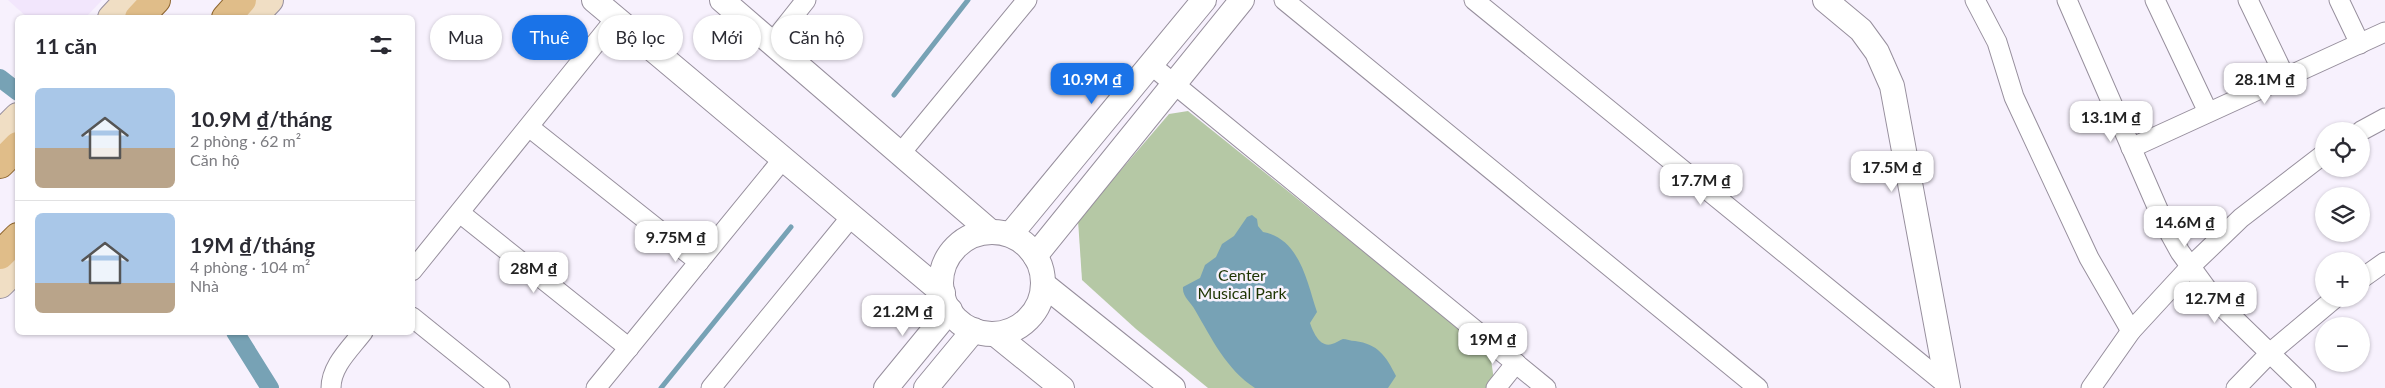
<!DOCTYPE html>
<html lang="vi">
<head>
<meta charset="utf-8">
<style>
	:root { --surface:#fff; --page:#f7f7f7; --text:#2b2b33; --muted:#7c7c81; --line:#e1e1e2; --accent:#1a73e8 }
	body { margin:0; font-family:Lato,sans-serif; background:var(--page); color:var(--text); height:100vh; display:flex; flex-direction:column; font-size:19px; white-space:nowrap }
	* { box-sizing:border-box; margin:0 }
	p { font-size:16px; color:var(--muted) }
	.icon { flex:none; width:28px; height:28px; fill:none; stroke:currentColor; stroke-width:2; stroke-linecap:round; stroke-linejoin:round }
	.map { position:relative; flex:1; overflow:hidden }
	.details { position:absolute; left:15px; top:15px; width:400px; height:320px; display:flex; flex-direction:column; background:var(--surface); border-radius:8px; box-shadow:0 1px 4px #0004 }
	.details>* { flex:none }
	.banner { position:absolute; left:430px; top:15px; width:475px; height:45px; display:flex; gap:10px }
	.tools { position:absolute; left:2315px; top:122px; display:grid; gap:10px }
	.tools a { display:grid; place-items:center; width:55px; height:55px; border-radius:50%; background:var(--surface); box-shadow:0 1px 4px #0004; font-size:25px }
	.price { position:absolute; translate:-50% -42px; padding:0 11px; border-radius:10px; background:#fff; color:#222; font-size:16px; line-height:32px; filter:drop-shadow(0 1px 2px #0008) }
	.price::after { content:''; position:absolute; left:50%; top:30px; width:15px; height:11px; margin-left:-8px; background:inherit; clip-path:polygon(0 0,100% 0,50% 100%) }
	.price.selected { background:var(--accent); color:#fff }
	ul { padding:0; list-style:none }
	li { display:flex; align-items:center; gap:15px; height:125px; padding:0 20px }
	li+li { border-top:1px solid var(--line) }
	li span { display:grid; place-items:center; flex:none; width:140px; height:100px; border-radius:8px; color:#555 }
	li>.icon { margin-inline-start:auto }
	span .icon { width:60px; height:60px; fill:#fffc; stroke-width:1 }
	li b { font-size:21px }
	h2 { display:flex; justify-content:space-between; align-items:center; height:60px; padding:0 20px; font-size:21px }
	.chip { padding:0 18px; border-radius:22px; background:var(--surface); box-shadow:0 1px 4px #0004; font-size:18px; line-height:45px }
	.chip.selected { background:var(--accent); color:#fff }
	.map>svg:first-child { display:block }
	.built { fill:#f2e6fc }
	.green { fill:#b5c8a5 }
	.water { fill:#77a2b5 }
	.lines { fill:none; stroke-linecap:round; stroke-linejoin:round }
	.stream { stroke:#77a2b5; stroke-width:5 }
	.canal { stroke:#77a2b5; stroke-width:18 }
	.minor-casing { stroke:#978f9d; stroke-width:21 }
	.tertiary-casing { stroke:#978f9d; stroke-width:26 }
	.secondary-casing { stroke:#978f9d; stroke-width:30 }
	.primary-casing { stroke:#8d652f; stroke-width:30 }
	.minor { stroke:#fff; stroke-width:19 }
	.tertiary { stroke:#fff; stroke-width:24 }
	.secondary { stroke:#f0dec4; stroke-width:28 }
	.primary { stroke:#e0bd89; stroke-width:28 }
	.labels { text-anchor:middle; stroke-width:5; stroke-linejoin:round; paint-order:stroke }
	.park-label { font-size:16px; fill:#1d3400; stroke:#f7f1fd }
</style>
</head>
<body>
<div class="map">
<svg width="2385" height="388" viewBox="0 0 2385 388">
	<rect width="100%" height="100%" fill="#f7f1fd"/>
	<polygon class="built" points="8,0 102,0 86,17 28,18"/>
	<polygon class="green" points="1188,111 1490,353 1494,380 1488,388 1208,388 1136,329 1082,280 1078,220 1169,114"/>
	<path class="water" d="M1252,215l5,4 1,7 5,6c37,7 44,50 54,80l-7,11c3,9 10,25 22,21 4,-1 8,-4 11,-5 3,0 8,2 12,2 23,3 31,15 41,35l-8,12h-133c-29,-19 -43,-49 -60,-78 -4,-8 -13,-13 -12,-23l17,-9 5,-13 11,-8 6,-13 12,-8 13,-19z"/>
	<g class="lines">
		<g class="stream">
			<polyline points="894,95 968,0"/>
			<polyline points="661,388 791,227"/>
		</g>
		<g class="canal">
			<polyline points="0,78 18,92"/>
			<polyline points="235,332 270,388"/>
		</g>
		<defs>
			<g id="minor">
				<polyline points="1284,0 1758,388"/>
				<polyline points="1474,0 1948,386"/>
				<polyline points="1975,0 1997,42 2014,97 2089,258 2131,331"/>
				<polyline points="2067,0 2164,223 2180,252 2215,300 2306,388"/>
				<polyline points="2155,0 2208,112"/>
				<polyline points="2248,0 2285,77"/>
				<polyline points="2339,0 2360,44"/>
				<polyline points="772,43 806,0"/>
				<polyline points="1151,65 1546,388"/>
				<polyline points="529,127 699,262"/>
				<polyline points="2361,131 2385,118"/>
				<polyline points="2131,148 2385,32"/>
				<polyline points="900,154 1027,0"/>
				<polyline points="460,213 629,348"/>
				<polyline points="412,271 616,18"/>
				<polyline points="2361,279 2385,262"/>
				<polyline points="412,317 500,388"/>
				<path d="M331,388c0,-22 19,-39 32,-56"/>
				<polyline points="596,388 783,159"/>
				<polyline points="711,388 851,217"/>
				<polyline points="1496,388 1516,363"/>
				<polyline points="2091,388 2131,331 2190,267 2241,218 2324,154"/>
				<polyline points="2236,388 2271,352 2334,299"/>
			</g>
			<g id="tertiary">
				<polyline points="594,0 943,293"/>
				<polyline points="722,0 991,232"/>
				<polyline points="1825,0 1861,30 1877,52 1892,86 1948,388"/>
				<circle cx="992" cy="283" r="51"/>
				<polyline points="1010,235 1204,0"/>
				<polyline points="1035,256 1242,0"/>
				<polyline points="1043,284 1173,388"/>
				<polyline points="995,334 1062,388"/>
				<polyline points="886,388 950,310"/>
				<polyline points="926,388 974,330"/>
			</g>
			<g id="secondary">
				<polyline points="112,18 129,0"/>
				<polyline points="252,18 269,0"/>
				<polyline points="0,135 18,117"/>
				<polyline points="0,284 18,266"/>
			</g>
			<g id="primary">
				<polyline points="139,18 156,0"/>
				<polyline points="226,18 242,0"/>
				<polyline points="0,164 18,146"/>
				<polyline points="0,255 18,237"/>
			</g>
		</defs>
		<use href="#minor" class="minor-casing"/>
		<use href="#tertiary" class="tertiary-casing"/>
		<use href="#secondary" class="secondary-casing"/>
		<use href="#primary" class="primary-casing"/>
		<use href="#minor" class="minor"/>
		<use href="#tertiary" class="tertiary"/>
		<use href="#secondary" class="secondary"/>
		<use href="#primary" class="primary"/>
	</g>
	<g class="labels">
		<g class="park-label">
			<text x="1242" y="281">Center<tspan x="1242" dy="18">Musical Park</tspan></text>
		</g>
	</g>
</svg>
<div class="tools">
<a><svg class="icon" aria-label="locate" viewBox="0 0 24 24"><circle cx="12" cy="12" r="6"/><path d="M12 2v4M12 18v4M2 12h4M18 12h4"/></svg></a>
<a><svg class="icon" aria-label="layers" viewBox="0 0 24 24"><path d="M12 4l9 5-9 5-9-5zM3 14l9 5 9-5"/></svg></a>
<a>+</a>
<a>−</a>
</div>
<b class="price selected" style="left:1092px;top:105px">10.9M ₫</b>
<b class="price" style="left:2265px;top:105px">28.1M ₫</b>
<b class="price" style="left:2111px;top:143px">13.1M ₫</b>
<b class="price" style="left:1892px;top:193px">17.5M ₫</b>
<b class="price" style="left:1701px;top:206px">17.7M ₫</b>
<b class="price" style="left:2185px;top:248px">14.6M ₫</b>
<b class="price" style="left:676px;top:263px">9.75M ₫</b>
<b class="price" style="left:534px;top:294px">28M ₫</b>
<b class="price" style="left:2215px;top:324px">12.7M ₫</b>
<b class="price" style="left:903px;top:337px">21.2M ₫</b>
<b class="price" style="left:1493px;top:365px">19M ₫</b>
<div class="banner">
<a class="chip">Mua</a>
<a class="chip selected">Thuê</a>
<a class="chip">Bộ lọc</a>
<a class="chip">Mới</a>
<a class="chip">Căn hộ</a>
</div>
<section class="details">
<h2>11 căn<svg class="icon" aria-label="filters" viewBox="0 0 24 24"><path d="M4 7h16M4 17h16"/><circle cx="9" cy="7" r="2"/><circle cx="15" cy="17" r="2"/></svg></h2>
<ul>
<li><span style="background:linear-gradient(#a9c7e8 60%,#b9a48a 0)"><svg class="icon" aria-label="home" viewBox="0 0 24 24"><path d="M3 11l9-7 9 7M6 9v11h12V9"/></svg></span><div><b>10.9M ₫/tháng</b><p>2 phòng · 62 m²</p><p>Căn hộ</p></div></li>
<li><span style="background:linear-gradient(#a9c7e8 70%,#b9a48a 0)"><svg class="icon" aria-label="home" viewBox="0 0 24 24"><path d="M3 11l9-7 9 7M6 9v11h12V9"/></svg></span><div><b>19M ₫/tháng</b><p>4 phòng · 104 m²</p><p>Nhà</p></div></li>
</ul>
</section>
</div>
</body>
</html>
